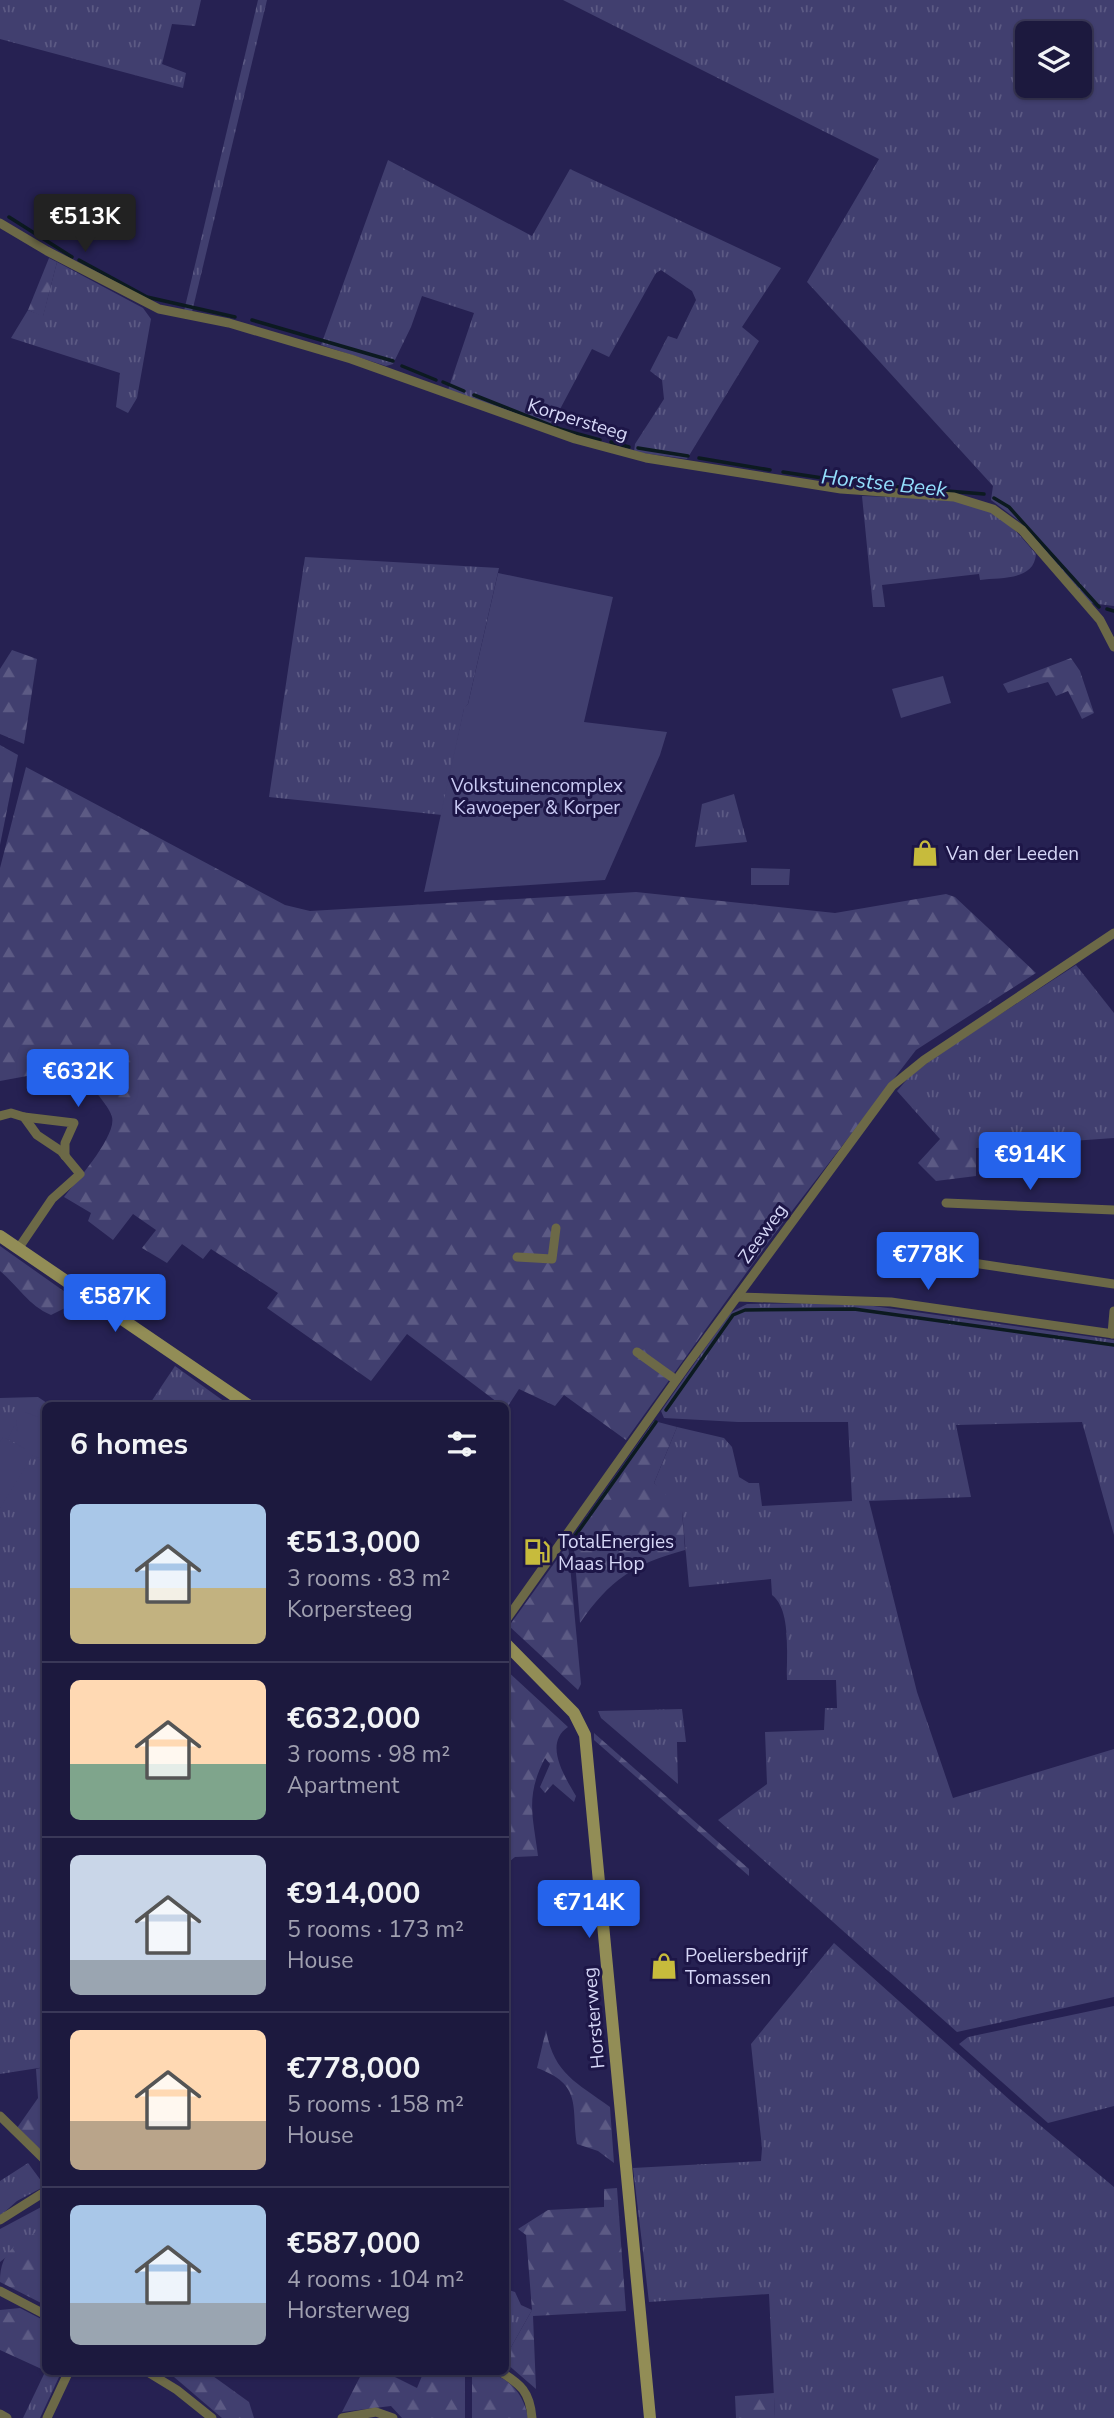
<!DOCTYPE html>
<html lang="en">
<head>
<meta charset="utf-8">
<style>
	:root { --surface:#1c193e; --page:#292649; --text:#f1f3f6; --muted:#a0a0b0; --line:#3a3858; --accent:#2563eb }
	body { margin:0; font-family:"Nunito Sans",sans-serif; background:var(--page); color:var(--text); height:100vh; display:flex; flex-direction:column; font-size:26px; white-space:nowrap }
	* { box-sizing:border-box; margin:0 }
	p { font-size:23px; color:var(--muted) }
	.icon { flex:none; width:38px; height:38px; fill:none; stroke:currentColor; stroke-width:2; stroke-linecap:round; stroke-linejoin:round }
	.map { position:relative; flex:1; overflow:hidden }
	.details { position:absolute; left:42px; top:1402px; width:467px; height:973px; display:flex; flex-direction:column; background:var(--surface); border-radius:10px; box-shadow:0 2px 5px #0004,0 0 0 2px var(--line) }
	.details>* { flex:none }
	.controls { position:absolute; left:1015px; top:21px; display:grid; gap:14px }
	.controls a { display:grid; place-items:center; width:77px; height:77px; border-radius:10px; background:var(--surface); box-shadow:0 2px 5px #0004,0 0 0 2px var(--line); font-size:35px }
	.price { position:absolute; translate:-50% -60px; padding:0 16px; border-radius:7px; background:var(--accent); color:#fff; font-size:23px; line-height:46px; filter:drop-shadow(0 2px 4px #0008) }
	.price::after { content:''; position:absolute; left:50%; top:42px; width:21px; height:16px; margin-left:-10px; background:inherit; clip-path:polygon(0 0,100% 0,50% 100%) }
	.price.selected { background:#222; color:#fff }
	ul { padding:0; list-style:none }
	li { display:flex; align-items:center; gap:21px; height:175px; padding:0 28px }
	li+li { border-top:2px solid var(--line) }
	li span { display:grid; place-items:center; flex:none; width:196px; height:140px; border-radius:10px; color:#555 }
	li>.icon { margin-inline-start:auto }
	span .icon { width:84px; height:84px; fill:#fffc; stroke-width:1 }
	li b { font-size:30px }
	h2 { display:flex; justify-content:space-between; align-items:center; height:84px; padding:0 28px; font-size:30px }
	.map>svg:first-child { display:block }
	.grass { fill:url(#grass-tufts); fill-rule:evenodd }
	.forest { fill:url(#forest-firs) }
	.garden { fill:#413f6f }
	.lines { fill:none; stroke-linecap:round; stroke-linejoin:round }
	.stream { stroke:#0c1a20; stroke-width:3.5 }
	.street { stroke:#6c6947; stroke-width:9 }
	.secondary { stroke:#928d56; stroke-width:12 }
	.labels { text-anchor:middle; stroke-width:6; stroke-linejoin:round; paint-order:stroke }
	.street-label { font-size:19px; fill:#d6d7f7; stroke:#1d1647 }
	.park-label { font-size:19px; fill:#cacbf4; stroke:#1d1647 }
	.poi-label { font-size:19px; fill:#d6d7f7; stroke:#1d1647; text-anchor:start }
	.water-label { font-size:21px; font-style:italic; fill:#94e0fd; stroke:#1d1647 }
</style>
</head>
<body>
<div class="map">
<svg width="1114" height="2418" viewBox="0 0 1114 2418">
	<defs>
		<pattern id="grass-tufts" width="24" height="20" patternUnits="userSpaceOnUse" patternTransform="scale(1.75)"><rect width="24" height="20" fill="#413f6f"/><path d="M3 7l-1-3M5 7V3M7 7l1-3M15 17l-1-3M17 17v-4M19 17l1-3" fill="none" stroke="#5c5a84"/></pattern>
		<pattern id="forest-firs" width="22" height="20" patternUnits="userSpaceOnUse" patternTransform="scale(1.75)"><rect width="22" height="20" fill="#413f6f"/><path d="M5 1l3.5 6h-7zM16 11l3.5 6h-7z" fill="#5c5a84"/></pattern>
	</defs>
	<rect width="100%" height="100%" fill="#262152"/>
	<g class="grass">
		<polygon points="0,0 201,0 195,26 172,24 162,64 186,73 183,88 0,39"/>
		<polygon points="258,0 267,0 192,312 184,311"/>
		<path d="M563,0h551v606l-24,-3 -71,-82 -28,-21 2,-14 -186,-204 72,-123zM1027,33h53v53h-53z"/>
		<polygon points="388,160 532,236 570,169 781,268 742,327 759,341 687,459 634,452 635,444 664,399 662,380 650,371 668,336 677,339 696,300 692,291 661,270 656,273 609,357 592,349 550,428 448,390 474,313 422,296 411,327 393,364 386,366 321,345"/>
		<polygon points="57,262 143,308 151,319 137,398 128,413 116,407 120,373 11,338 28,310 43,316"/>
		<path d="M862,496c36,2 94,-2 126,13 19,10 34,29 48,45 -2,27 -35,23 -56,26l-1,-6 -97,11 3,22h-12z"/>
		<polygon points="305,557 499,568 468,704 464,709 442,815 269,797"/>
		<polygon points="734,794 747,842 695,847 702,804"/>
		<polygon points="1076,965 1114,1013 1114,1138 976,1148 940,1139 897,1091 910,1076 945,1050"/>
		<path d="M852,1303l262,37v195l-32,-113 -126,3 15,72 -102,4 48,191 36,106 161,-49v248l-157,35 -239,-212 49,-36 -2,-52 59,-2 1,-22h12l-1,-28h-49c-1,-23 5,-70 -15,-85l-1,-16 -82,8 -7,-76 -14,-1v-10l-14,-17 23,-56 47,11 8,9 7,30 10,6h10l3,23 90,-5 -4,-79h-110l-74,-4 -3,-7 69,-98 17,-9z"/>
		<polygon points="175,1366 225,1402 231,1405 149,1405"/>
		<polygon points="38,1397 50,1405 46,1405 45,2067 0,2074 0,1398"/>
		<polygon points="682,1709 686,1742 677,1742 678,1784 601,1718 598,1711"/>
		<polygon points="834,1943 1011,2101 1114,2187 1114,2418 775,2418 769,2294 649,2302 633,2168 761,2161 762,2148 751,2044"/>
		<polygon points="1114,2006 1114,2106 1048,2123 959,2044 968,2037"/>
		<polygon points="28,2163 45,2186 17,2201 0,2216 0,2181"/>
		<polygon points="45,2205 45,2226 0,2262 0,2229"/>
		<polygon points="506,2289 515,2292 521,2305 532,2310 506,2356"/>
		<polygon points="45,2372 59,2377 40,2418 23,2418"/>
	</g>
	<g class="forest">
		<polygon points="49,258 57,262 43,317 28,310"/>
		<polygon points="12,650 37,659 24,744 0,734 0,669"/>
		<polygon points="1071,658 1080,671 1094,713 1082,719 1068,691 1056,696 1048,682 1008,693 1003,684"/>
		<polygon points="0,745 18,755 0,845"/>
		<path d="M26,767l259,138 25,6 326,-19 199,21 111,-19 9,3 81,76 -120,77 -141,183 -149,207 -62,-45 -9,11 -36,-17 -13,20v-4h-5l-94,-71 -36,47 -104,-73 11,-15 -67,-44 -8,10 -21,-15 -15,19 -25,-15 14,-18 -23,-16 -20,26 -25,-19 3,-8 -27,-16c11,-14 53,-61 48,-80 -2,-9 -13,-20 -18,-28l-67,-13 -27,5v-213z"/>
		<polygon points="973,1135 985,1139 976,1148 976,1176 936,1181 918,1163 940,1139"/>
		<path d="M0,1246l75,53 -6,7 -18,9c-23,-10 -32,-28 -51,-44z"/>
		<path d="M654,1421l23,6 -23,56 16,16 -2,11h14l3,40c-52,14 -75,30 -105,73l-7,-87z"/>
		<polygon points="568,1544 581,1684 578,1690 509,1626"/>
		<path d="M506,1670l62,57c-25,17 -3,50 8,69l-2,6 -21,-18 -8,9 -5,-6 10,-23 -5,-6c-20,39 -12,58 -7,98l-23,1 -9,7z"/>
		<polygon points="594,1733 749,1869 749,1876 594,1740"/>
		<path d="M546,2030c8,44 30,52 64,77l4,56 -16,-12 -21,-7c-6,-38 6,-59 -40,-76z"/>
		<polygon points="45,2067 45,2154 17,2128 38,2098 36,2069"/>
		<polygon points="617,2188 626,2311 533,2316 536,2389 506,2363 506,2356 532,2310 526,2235 518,2229 548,2210 604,2207 604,2189"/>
		<path d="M45,2226v79l-45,-23c0,-34 19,-38 45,-56z"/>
		<polygon points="20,2308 45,2321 46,2371 61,2371 59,2377 0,2350 0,2310"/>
		<polygon points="167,2371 206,2371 249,2402 254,2418 222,2418"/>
		<polygon points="363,2371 383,2376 385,2372 417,2388 424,2371 465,2371 465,2418 402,2418 391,2406 342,2412"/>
		<path d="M472,2371c30,0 51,17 56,47h-56z"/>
		<polygon points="774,2393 775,2418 736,2418 735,2396"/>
	</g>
	<g class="garden">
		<polygon points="498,573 613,597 584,722 667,732 660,755 605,880 424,892 464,708 468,704"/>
		<polygon points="943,676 951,703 901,718 892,689"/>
		<polygon points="751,868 790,869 789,885 751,885"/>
		<polygon points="25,1412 38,1417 38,1431 42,1425 41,1417 45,1420 45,1462 33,1455 0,1508 0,1442 3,1437 25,1449 8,1438 14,1426 18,1432 16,1420"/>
	</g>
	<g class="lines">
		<g class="stream">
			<polyline points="9,217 72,257"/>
			<polyline points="79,260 147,297 235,317"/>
			<polyline points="252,320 393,361"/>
			<polyline points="402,366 436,380"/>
			<polyline points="443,382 464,391"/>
			<polyline points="474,395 560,429 600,440"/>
			<polyline points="611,442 629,447"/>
			<polyline points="638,448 688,456"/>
			<polyline points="699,458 770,470"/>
			<polyline points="783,472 862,484 984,494"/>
			<polyline points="994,498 1009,507 1099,607"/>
			<polyline points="1107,609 1114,611"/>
			<polyline points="666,1410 733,1315 745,1310 854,1309 1114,1345"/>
			<polyline points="575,1536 656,1422"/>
		</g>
		<g class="street">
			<polyline points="0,223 47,251 159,309 229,323 351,359 575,439 646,458 841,489 954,497 993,509 1022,530 1100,620 1114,647"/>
			<polyline points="0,1116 11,1113 24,1117 37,1135 61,1151 80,1174 52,1199 18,1249"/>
			<polyline points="24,1117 74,1123 65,1143 65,1156"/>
			<polyline points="946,1203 1114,1210"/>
			<polyline points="517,1257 552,1259 556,1228"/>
			<polyline points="933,1257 1114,1284"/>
			<polyline points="737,1297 891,1302 1114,1334"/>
			<polyline points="1112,1334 1114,1311"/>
			<polyline points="637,1352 676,1380"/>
			<polyline points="506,1620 687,1365 892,1086 924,1060 1114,933"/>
			<polyline points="0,2116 46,2161"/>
			<polyline points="0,2220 46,2191"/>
			<polyline points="0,2291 46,2315"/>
			<polyline points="146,2371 177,2390 212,2418"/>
			<path d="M499,2371c22,13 31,21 33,47"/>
			<polyline points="0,2414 7,2418"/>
			<polyline points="47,2418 69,2371"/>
			<polyline points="342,2418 376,2412 393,2418"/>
		</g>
		<g class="secondary">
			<polyline points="0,1236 248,1405"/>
			<polyline points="506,1644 574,1713 585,1735 650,2418"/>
		</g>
	</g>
	<defs>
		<symbol id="shop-bare" viewBox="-9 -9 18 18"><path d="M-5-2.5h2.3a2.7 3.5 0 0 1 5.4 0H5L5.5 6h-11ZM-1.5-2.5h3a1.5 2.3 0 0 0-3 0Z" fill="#c7bb3c" stroke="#1d1647" stroke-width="2.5" paint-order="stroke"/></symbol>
		<symbol id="fuel-bare" viewBox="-9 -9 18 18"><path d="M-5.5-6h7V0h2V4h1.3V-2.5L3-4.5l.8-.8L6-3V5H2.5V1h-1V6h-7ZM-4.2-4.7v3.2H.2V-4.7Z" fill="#c7bb3c" stroke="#1d1647" stroke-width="2.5" paint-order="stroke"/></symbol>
	</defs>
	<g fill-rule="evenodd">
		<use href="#shop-bare" x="906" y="834" width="38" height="38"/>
		<use href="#fuel-bare" x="518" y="1533" width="38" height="38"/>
		<use href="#shop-bare" x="645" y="1947" width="38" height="38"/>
	</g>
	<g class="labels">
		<g class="street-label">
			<text transform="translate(578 419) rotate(17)" y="7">Korpersteeg</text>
			<text transform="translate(762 1233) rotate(-54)" y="7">Zeeweg</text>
			<text transform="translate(593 2018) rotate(-95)" y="7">Horsterweg</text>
		</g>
		<g class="park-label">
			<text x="537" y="792">Volkstuinencomplex<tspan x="537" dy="22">Kawoeper &amp; Korper</tspan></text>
		</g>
		<g class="poi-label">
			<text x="946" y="860">Van der Leeden</text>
			<text x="558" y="1548">TotalEnergies<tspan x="558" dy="22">Maas Hop</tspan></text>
			<text x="685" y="1962">Poeliersbedrijf<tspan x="685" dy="22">Tomassen</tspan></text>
		</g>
		<g class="water-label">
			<text transform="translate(884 483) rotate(6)" y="7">Horstse Beek</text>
		</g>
	</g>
</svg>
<div class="controls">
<a><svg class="icon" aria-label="layers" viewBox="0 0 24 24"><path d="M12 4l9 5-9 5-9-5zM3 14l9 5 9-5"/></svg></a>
</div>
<b class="price selected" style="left:85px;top:254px">€513K</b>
<b class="price" style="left:78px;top:1109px">€632K</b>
<b class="price" style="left:1030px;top:1192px">€914K</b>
<b class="price" style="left:928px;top:1292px">€778K</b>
<b class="price" style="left:115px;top:1334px">€587K</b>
<b class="price" style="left:589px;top:1940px">€714K</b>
<section class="details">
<h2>6 homes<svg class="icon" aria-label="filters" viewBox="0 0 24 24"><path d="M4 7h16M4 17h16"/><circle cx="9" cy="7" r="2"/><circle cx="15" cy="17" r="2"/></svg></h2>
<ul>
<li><span style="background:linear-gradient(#a9c7e8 60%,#c2b280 0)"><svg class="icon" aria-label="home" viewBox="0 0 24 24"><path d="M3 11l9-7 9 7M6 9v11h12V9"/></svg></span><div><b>€513,000</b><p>3 rooms · 83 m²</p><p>Korpersteeg</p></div></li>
<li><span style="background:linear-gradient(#ffd9b3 60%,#7fa58c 0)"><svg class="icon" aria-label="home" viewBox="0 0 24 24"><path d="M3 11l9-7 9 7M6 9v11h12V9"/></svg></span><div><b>€632,000</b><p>3 rooms · 98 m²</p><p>Apartment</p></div></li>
<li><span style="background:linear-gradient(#c9d6e8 75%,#9aa5b1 0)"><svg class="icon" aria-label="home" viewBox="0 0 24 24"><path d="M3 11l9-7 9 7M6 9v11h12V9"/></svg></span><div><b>€914,000</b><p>5 rooms · 173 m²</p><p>House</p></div></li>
<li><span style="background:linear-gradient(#ffd9b3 65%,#b9a48a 0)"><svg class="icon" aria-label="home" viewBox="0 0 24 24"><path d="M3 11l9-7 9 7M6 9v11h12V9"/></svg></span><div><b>€778,000</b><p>5 rooms · 158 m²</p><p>House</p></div></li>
<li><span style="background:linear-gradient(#a9c7e8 70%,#9aa5b1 0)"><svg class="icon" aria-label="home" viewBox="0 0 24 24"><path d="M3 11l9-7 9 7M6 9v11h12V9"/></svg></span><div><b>€587,000</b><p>4 rooms · 104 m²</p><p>Horsterweg</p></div></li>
</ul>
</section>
</div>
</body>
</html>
